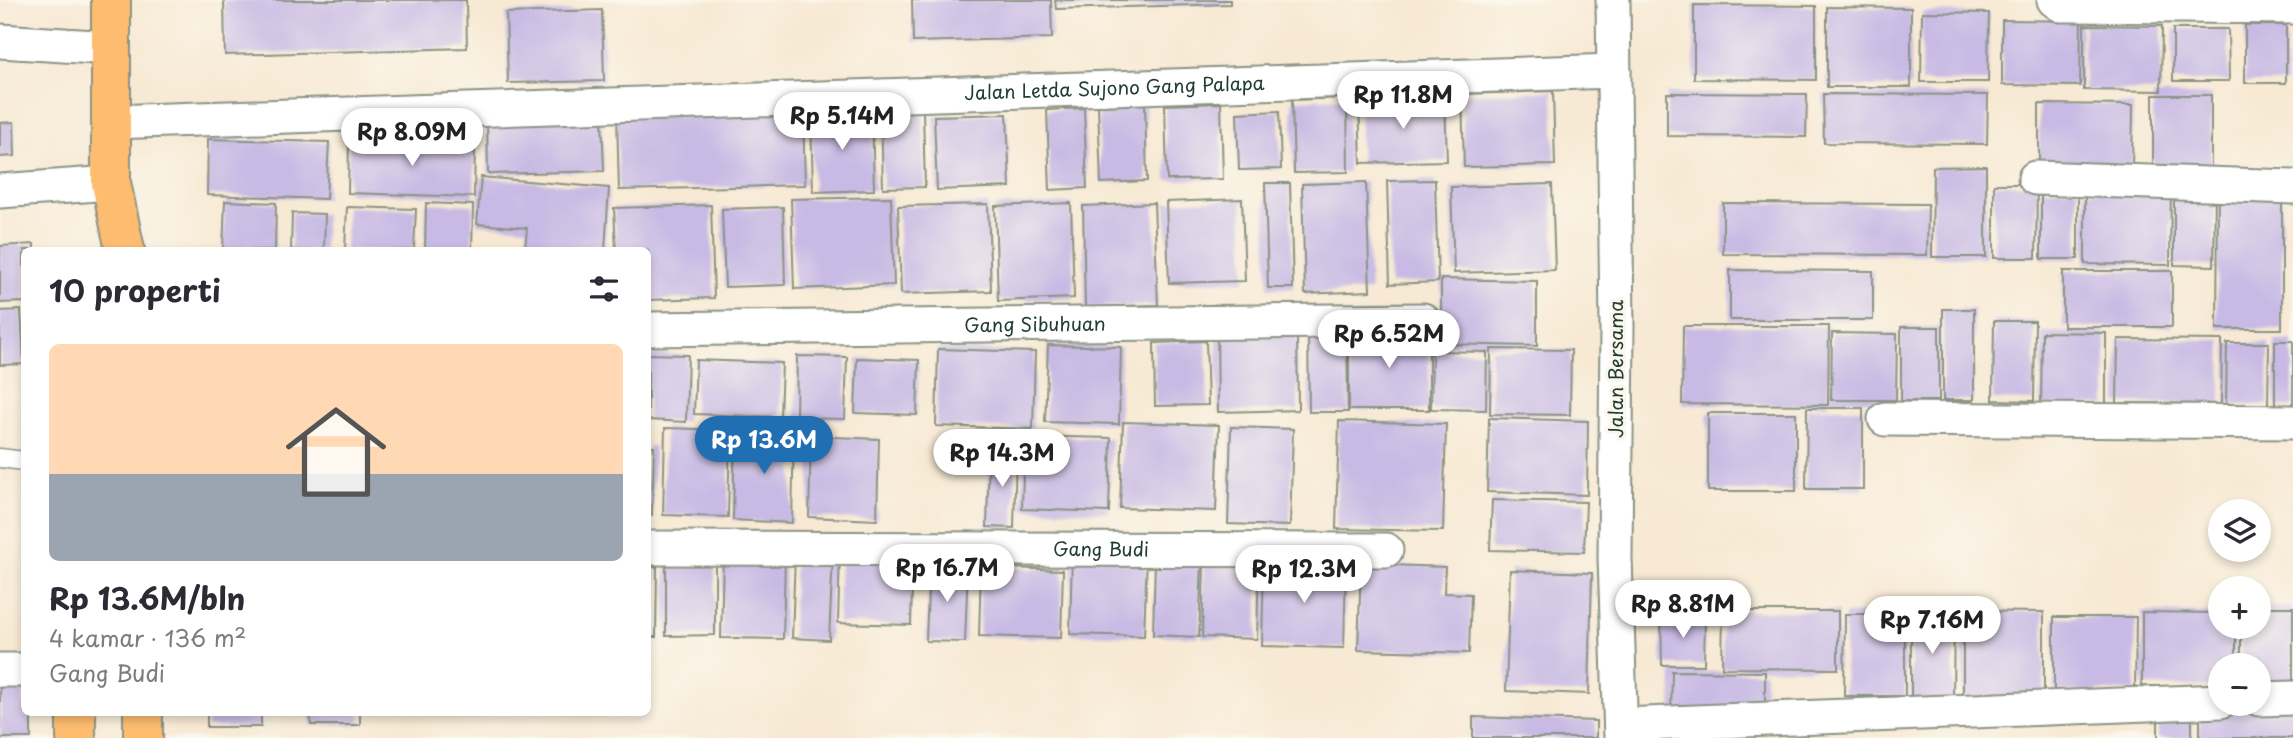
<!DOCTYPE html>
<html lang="id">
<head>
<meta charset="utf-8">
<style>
	:root { --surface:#fff; --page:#f7f7f7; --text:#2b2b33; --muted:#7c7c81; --accent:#1f6fb2 }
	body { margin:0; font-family:"Playpen Sans",sans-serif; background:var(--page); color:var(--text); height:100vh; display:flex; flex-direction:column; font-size:26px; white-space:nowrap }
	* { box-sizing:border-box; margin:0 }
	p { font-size:23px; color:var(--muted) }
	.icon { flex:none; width:38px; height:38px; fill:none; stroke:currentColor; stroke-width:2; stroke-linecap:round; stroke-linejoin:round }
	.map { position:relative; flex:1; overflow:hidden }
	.drawer { position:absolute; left:21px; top:247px; width:630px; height:469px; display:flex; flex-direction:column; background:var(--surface); border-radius:10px; box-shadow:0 4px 10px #0003 }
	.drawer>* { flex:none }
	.tools { position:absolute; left:2208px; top:499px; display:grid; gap:14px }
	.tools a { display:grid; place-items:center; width:63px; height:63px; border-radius:50%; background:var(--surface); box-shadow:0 4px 10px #0003; font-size:35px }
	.price { position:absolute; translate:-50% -60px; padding:0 16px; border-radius:24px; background:#fff; color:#222; font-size:23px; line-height:46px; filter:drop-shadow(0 2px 4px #0008) }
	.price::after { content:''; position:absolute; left:50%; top:42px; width:21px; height:16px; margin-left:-10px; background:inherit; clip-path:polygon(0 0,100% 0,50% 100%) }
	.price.active { background:var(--accent); color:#fff }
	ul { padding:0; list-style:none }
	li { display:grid; align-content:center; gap:14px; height:371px; padding:0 28px }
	li span { display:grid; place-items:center; height:217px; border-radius:10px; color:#555 }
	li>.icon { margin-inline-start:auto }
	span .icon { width:126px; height:126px; fill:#fffc; stroke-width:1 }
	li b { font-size:30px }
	h2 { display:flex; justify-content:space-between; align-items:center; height:84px; padding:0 28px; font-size:30px }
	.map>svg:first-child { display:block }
	.building { fill:#c8bae4 }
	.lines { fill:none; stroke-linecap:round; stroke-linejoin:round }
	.service-casing { stroke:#8b9384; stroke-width:21 }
	.minor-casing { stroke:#8b9384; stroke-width:37 }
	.trunk-casing { stroke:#8b9384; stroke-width:42 }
	.service { stroke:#fff; stroke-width:18 }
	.minor { stroke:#fff; stroke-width:33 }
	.trunk { stroke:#fdbc6f; stroke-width:38 }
	.labels { text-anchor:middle; stroke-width:7; stroke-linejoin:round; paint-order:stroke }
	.street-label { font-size:19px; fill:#1f3d34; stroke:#fbf7ec }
</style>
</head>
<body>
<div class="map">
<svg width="2293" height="738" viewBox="0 0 2293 738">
	<rect width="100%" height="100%" fill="#fbf7ec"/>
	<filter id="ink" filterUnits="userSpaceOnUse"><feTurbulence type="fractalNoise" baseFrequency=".0143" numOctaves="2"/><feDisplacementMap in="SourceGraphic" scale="14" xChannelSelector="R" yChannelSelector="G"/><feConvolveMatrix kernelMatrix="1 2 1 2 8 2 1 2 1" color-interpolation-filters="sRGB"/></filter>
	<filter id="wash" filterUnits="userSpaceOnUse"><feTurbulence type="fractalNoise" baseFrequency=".00686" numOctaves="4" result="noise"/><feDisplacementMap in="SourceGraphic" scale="28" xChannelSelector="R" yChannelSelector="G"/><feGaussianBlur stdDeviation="1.57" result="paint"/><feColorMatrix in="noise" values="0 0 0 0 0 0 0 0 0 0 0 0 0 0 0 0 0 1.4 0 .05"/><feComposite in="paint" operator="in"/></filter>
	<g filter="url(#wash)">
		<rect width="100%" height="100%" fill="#f7e9d3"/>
		<g id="blocks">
			<g class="building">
				<polygon points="224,0 466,0 467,48 225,55"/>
				<polygon points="912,0 1051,0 1052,38 913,42"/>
				<polygon points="1055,0 1230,0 1230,4 1056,9"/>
				<polygon points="1694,5 1816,6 1816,80 1694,79"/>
				<polygon points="1827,7 1911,8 1911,87 1827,87"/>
				<polygon points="602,10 604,81 508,83 506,13"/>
				<polygon points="1922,12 1989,13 1988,82 1921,82"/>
				<polygon points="2002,20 2081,21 2080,86 2002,85"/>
				<polygon points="2084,25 2162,26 2161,91 2084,90"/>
				<rect x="2245" y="25" width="41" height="58"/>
				<polygon points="2173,29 2228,29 2229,81 2173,81"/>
				<polygon points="1553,91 1555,165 1464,167 1462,94"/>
				<polygon points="1667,93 1807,94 1806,137 1667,136"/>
				<polygon points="1823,94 1988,95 1987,144 1824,143"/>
				<polygon points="2153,95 2211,95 2211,168 2153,167"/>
				<polygon points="1347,98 1348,172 1294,173 1292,100"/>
				<polygon points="1445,98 1447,161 1361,163 1359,100"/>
				<polygon points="1221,103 1223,179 1167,180 1165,105"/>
				<polygon points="1145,104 1147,181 1101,183 1098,106"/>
				<polygon points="2039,104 2133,105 2132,171 2039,171"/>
				<polygon points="1084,108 1087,188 1050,190 1047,110"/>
				<polygon points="803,111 805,185 619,190 617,117"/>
				<polygon points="923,111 925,187 883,188 881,112"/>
				<polygon points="1279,111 1281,169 1239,170 1237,113"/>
				<polygon points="872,112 874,190 813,192 811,114"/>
				<polygon points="1007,114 1010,187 937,190 934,116"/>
				<polygon points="602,118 604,171 488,174 487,121"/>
				<polygon points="14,122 15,156 0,157 0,123"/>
				<polygon points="208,139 329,142 326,199 207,195"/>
				<polygon points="349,140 475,144 474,197 348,193"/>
				<polygon points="1986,166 1986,257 1932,257 1933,167"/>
				<polygon points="481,177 609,188 605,250 525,250 527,228 477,224"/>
				<polygon points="1435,180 1438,282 1390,284 1387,181"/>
				<polygon points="1366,182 1370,291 1305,294 1302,184"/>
				<polygon points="1265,183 1290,183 1293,288 1268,288"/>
				<polygon points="1552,184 1555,270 1454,273 1451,187"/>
				<polygon points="1994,184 2037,184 2036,258 1994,258"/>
				<rect x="2041" y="189" width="37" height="70"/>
				<polygon points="2085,191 2171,192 2170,265 2085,264"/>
				<polygon points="2174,192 2215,193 2214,266 2174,265"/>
				<polygon points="2218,192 2282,192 2282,329 2217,329"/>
				<polygon points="891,197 894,285 794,289 791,199"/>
				<polygon points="1242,199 1245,281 1169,283 1166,202"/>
				<polygon points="225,201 276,203 275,250 223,250"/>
				<polygon points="426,203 473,205 472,250 425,250"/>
				<polygon points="1071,203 1074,298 998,301 995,206"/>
				<polygon points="1154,203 1158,305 1085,307 1083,206"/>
				<polygon points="1723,203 1928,204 1927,255 1723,254"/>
				<polygon points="988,204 991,291 901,294 898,206"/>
				<polygon points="711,205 714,298 648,300 648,250 616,250 614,208"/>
				<polygon points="347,207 416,209 414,250 345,250"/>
				<polygon points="783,207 785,285 725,287 722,209"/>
				<polygon points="292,213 325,214 324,250 291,250"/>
				<polygon points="34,244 34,250 24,250 24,302 0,303 0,246"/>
				<polygon points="1730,270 1873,271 1873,320 1730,320"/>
				<rect x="2063" y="271" width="109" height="56"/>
				<polygon points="1441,279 1537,281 1537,346 1441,344"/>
				<rect x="1943" y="309" width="31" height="91"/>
				<polygon points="21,310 24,364 0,365 0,311"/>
				<polygon points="1994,321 2035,321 2034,401 1993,400"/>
				<polygon points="1683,326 1829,326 1828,405 1682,404"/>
				<rect x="1901" y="327" width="38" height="74"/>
				<polygon points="1308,329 1347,329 1348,412 1309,412"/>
				<rect x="1349" y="331" width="80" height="79"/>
				<polygon points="1297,332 1298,410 1218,412 1217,333"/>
				<polygon points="2042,332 2106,333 2106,405 2041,405"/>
				<polygon points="1832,333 1897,334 1896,400 1831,400"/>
				<polygon points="2118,339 2222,340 2221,404 2117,403"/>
				<polygon points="1206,341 1208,405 1155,406 1154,343"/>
				<polygon points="2275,341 2293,341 2293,407 2275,406"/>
				<polygon points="2227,343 2269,343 2268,405 2226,405"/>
				<polygon points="1048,345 1121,347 1119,424 1045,422"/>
				<polygon points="938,349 1035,352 1033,429 936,426"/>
				<polygon points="1491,349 1571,350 1570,415 1490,414"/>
				<polygon points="1432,351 1487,352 1486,410 1431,409"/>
				<polygon points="648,354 688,355 686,422 648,420"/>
				<polygon points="797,356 847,357 845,419 796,418"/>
				<polygon points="857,358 919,360 917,415 855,413"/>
				<polygon points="696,360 782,363 780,417 694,414"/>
				<polygon points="1807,408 1863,408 1863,489 1806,489"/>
				<rect x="1708" y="413" width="88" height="78"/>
				<polygon points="1489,418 1588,421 1587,495 1487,492"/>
				<polygon points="1339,421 1446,424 1443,531 1336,529"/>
				<polygon points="1123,422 1219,425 1216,511 1120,508"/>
				<polygon points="1231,427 1293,429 1290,526 1228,524"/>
				<polygon points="665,428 730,430 728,517 663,515"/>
				<polygon points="735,429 794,430 792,523 733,520"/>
				<polygon points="811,436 879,439 877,520 809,517"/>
				<polygon points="1024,436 1111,438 1109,512 1022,509"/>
				<polygon points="648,446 654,446 652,515 648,514"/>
				<polygon points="989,450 1016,450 1014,528 987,527"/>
				<polygon points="1492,500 1586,502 1584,552 1490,550"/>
				<polygon points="840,550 913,552 911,625 838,623"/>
				<polygon points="795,554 833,555 829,640 792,638"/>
				<polygon points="1072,554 1147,556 1144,636 1070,634"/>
				<polygon points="723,555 785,556 783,639 721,638"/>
				<polygon points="666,557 715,557 715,635 666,636"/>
				<polygon points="1204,559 1259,561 1257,639 1202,637"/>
				<polygon points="1155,560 1202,562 1199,637 1153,635"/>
				<polygon points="1264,562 1346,565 1344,648 1262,646"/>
				<polygon points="1361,564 1445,567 1444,593 1471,594 1469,653 1358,650"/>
				<polygon points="929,565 968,566 965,642 926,641"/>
				<polygon points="648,567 657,567 656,637 648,637"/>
				<polygon points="981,567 1063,570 1061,638 979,636"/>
				<polygon points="1510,570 1592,573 1589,694 1506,691"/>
				<polygon points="2259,607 2293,607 2293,685 2259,685 2259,665 2241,665 2241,626 2259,626"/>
				<polygon points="1723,611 1838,611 1838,669 1722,668"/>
				<polygon points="1963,611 2044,612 2044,703 1963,702"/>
				<polygon points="1911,612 1954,612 1953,701 1911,700"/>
				<polygon points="2142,612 2221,613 2221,626 2236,626 2236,665 2221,665 2221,687 2142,686"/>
				<polygon points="1845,614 1905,614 1905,696 1844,696"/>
				<polygon points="1661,616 1705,616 1704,665 1662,665"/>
				<polygon points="2054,617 2136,617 2135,691 2054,691"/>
				<polygon points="1672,671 1765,672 1765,718 1671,718"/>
				<polygon points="0,686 24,686 24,712 31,712 31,738 0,738"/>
				<polygon points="2200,707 2293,708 2293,738 2200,738"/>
				<rect x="207" y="712" width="54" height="15"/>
				<polygon points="310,712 360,712 360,725 311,725"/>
				<rect x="2158" y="715" width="34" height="23"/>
				<polygon points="1473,717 1596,721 1596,738 1473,738"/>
			</g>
		</g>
	</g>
	<g filter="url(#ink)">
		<use href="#blocks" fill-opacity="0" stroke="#8b9384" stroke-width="2"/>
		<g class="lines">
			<defs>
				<polyline id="service" points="0,458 24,461"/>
				<g id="minor">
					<polyline points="1613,0 1617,326 1615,558 1621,738"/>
					<polyline points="2054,0 2061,5 2069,5 2293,7"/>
					<polyline points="0,41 111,48"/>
					<path id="s1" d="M111,122l1503,-51"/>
					<polyline points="2035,178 2293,187"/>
					<polyline points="0,191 111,183"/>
					<path id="s2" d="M648,329l775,-9"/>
					<polyline points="1885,419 2293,422"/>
					<path id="s3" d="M648,548l738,2"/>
					<polyline points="0,670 24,670"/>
					<polyline points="2259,699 2293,698"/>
					<polyline points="1621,725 2221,701"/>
				</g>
				<g id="trunk">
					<polyline points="111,0 111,183 125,250"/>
					<polyline points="76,712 76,738"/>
					<polyline points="143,712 143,738"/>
				</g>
			</defs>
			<use href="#service" class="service-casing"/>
			<use href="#minor" class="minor-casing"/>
			<use href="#trunk" class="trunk-casing"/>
			<use href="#service" class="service"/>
			<use href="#minor" class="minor"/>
			<use href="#trunk" class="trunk"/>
		</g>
	</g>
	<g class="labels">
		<g class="street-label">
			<text dy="7" stroke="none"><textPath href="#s1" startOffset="1004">Jalan Letda Sujono Gang Palapa</textPath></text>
			<text dy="7" stroke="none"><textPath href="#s2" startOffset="387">Gang Sibuhuan</textPath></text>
			<text transform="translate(1616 369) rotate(-90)" y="7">Jalan Bersama</text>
			<text dy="7" stroke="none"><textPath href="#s3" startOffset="453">Gang Budi</textPath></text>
		</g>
	</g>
</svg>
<div class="tools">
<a><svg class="icon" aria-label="layers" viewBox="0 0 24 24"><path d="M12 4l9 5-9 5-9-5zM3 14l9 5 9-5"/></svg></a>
<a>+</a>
<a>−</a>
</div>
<b class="price" style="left:1403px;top:131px">Rp 11.8M</b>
<b class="price" style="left:842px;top:152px">Rp 5.14M</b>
<b class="price" style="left:412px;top:168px">Rp 8.09M</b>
<b class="price" style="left:1389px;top:370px">Rp 6.52M</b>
<b class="price active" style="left:764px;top:476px">Rp 13.6M</b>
<b class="price" style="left:1002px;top:489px">Rp 14.3M</b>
<b class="price" style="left:947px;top:604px">Rp 16.7M</b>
<b class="price" style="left:1304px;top:605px">Rp 12.3M</b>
<b class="price" style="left:1683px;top:640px">Rp 8.81M</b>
<b class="price" style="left:1932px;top:656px">Rp 7.16M</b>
<section class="drawer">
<h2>10 properti<svg class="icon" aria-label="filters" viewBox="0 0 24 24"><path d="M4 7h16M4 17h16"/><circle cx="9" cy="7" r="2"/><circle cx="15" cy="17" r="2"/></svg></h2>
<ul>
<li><span style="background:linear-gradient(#ffd9b3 60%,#9aa5b1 0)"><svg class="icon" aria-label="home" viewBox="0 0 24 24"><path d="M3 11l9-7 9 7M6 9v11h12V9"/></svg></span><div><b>Rp 13.6M/bln</b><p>4 kamar · 136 m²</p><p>Gang Budi</p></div></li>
</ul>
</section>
</div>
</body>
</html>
